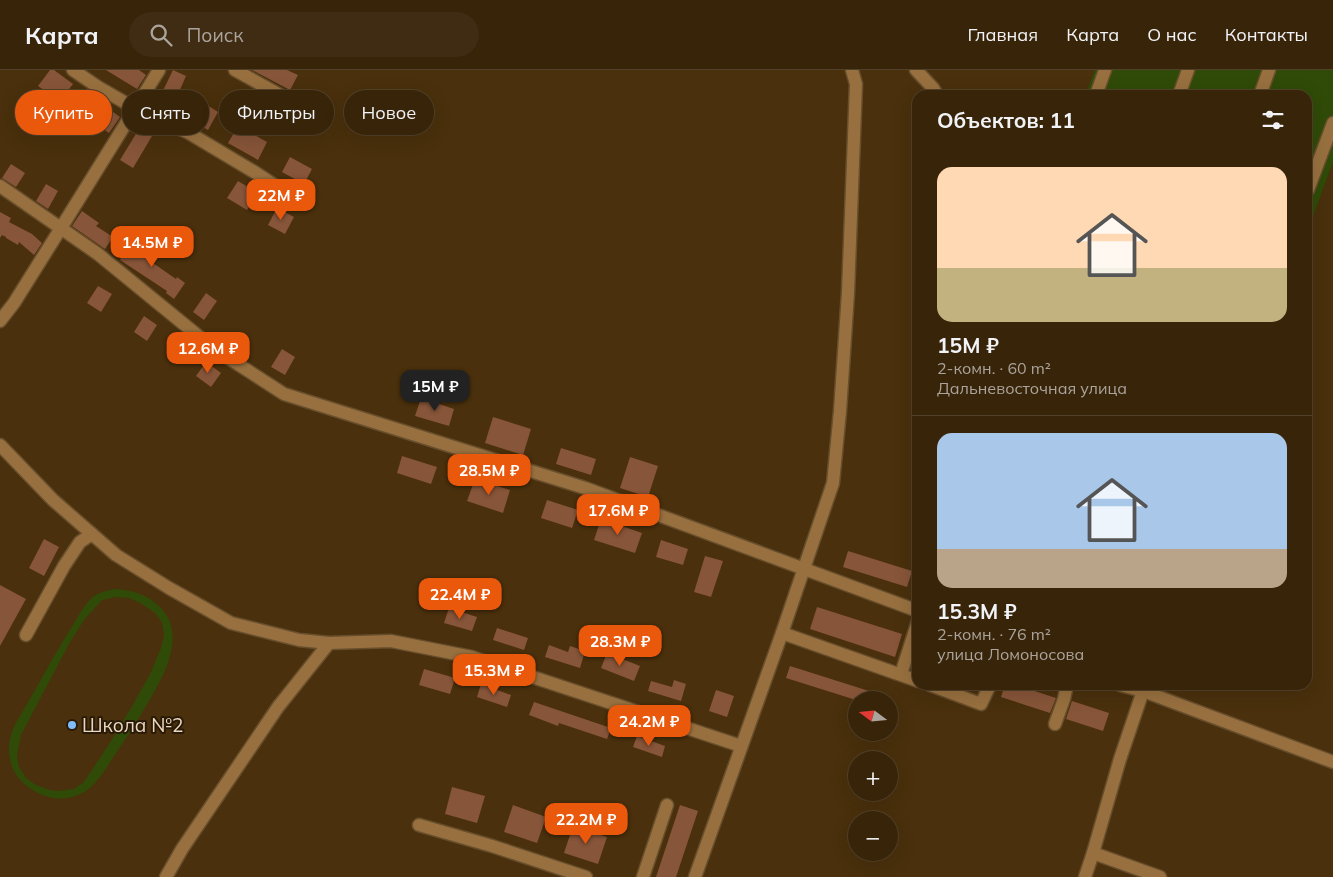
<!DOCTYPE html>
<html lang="ru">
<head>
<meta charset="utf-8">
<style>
	:root { --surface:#382409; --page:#3f2c12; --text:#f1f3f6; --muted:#aba49c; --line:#52412a; --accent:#ea580c }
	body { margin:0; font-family:Mulish,sans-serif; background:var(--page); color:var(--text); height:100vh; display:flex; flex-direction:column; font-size:19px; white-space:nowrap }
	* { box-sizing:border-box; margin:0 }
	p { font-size:16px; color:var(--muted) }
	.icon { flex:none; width:28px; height:28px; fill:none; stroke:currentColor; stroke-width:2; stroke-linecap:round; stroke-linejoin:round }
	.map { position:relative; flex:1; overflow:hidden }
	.panel { position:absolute; left:912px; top:20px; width:400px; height:600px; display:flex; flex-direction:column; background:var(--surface); border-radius:15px; box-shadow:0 5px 20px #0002,0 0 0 1px var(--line) }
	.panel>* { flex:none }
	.hud { position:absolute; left:15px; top:20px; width:475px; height:45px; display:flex; gap:10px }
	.needle { width:32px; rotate:286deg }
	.tools { position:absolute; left:848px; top:621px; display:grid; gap:10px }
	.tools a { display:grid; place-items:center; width:50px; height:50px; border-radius:50%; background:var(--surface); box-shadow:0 5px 20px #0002,0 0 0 1px var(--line); font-size:25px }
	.price { position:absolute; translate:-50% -42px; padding:0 11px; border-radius:10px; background:var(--accent); color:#fff; font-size:16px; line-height:32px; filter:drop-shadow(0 1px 2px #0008) }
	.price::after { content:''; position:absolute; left:50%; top:30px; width:15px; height:11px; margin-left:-8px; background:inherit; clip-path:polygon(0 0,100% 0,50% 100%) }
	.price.active { background:#222; color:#fff }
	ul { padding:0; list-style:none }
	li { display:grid; align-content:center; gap:10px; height:265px; padding:0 25px }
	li+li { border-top:1px solid var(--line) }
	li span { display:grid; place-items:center; height:155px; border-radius:15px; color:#555 }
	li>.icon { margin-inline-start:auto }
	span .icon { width:90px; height:90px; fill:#fffc; stroke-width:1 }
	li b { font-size:21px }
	h2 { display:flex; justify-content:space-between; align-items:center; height:60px; padding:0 25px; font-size:21px }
	.chip { padding:0 18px; border-radius:22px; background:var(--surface); box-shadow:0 5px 20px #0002,0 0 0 1px var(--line); font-size:18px; line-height:45px }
	.chip.active { background:var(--accent); color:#fff }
	header { display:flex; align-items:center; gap:30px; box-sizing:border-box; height:70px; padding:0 25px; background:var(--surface); border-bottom:1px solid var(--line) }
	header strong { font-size:24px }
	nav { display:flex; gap:28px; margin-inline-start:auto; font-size:18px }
	.search { width:350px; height:45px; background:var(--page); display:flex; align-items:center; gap:12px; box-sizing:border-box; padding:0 18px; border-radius:28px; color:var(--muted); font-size:19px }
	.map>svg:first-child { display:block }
	.green { fill:#2f4b07; fill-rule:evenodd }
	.building { fill:#875539 }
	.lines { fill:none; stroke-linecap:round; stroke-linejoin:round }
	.minor-casing { stroke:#674e2c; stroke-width:15 }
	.minor { stroke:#98703f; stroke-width:12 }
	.poi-dot { fill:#81bcfa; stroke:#291a07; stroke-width:2 }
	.labels { text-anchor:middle; stroke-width:4; stroke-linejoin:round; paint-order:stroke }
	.poi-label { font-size:19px; fill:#ebd6bf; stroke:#291a07; text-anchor:start }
</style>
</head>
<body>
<header>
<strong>Карта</strong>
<div class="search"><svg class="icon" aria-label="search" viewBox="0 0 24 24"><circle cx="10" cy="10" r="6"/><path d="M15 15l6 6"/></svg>Поиск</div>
<nav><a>Главная</a><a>Карта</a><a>О нас</a><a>Контакты</a></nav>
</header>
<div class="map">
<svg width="1333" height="807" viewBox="0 0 1333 807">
	<rect width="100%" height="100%" fill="#4a300c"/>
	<g class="green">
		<polygon points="1095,0 1333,0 1333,92 1308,160 1308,25 1085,25"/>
		<path d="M114,519c19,1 33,5 47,19 30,32 -5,80 -22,110 -9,14 -18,28 -27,41 -6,10 -13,20 -21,28 -11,10 -28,14 -42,10 -33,-9 -49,-38 -35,-70 3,-7 8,-14 11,-20 8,-13 15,-26 23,-40 8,-14 16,-28 25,-42 6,-10 11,-20 20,-28 4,-4 14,-6 21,-8zM115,527l14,1 13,6 13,9 7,9 2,13 -3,13 -11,26 -19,34 -20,33 -27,41 -10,7 -15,2 -9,-1 -14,-5 -10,-7 -7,-11 -2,-12 4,-20 49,-93 14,-22 18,-20z"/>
	</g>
	<g class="building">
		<polygon points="50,0 54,0 73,14 60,31 38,16"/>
		<polygon points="106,0 139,0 146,5 137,19"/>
		<polygon points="173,0 186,6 172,38 158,31"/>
		<polygon points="252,0 287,0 298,5 290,20"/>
		<polygon points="92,27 120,47 109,63 81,44"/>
		<polygon points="196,28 218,42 208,60 185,47"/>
		<polygon points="142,54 155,61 133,98 120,90"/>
		<polygon points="238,56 267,72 258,90 228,73"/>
		<polygon points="290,87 312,99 304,114 282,102"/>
		<polygon points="11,94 25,103 16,117 2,108"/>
		<polygon points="238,111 258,123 247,140 227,128"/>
		<polygon points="46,114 58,121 48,139 36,131"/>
		<polygon points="277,138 294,147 285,164 268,155"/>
		<polygon points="82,141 99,153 96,156 113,167 105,179 72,156"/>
		<polygon points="0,142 11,148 9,152 32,164 42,173 34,185 19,172 18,175 6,168 6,167 2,165 0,168"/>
		<polygon points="146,171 161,181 153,193 176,209 177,207 185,213 174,229 166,223 167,221 120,190 129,176 138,182"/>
		<polygon points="98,216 112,224 101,242 87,233"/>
		<polygon points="206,223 217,231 204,250 193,242"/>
		<polygon points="144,246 157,255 147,271 134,262"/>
		<polygon points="282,279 295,287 285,305 271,297"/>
		<polygon points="206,292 221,303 211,317 196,306"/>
		<polygon points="421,328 454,339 449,356 415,346"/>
		<polygon points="493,347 531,359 523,385 485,373"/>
		<polygon points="561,378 596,389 591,405 556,394"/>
		<polygon points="402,386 437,397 431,414 397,403"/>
		<polygon points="630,387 658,396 648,427 620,418"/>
		<polygon points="475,409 510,420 503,443 467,431"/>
		<polygon points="547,430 578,440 572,458 541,448"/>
		<polygon points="601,449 642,463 635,483 594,470"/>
		<polygon points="44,469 59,477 44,506 29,498"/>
		<polygon points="661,470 688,479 683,495 656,487"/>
		<polygon points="848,481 912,501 907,517 843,497"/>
		<polygon points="705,486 723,491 711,527 694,522"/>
		<polygon points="0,515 26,529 0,576"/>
		<polygon points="817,537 902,564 895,587 810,559"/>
		<polygon points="449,538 477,547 472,561 444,553"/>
		<polygon points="497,558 528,568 524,580 493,570"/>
		<polygon points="549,575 568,582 570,576 585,581 580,598 545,587"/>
		<polygon points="607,583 640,596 634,611 601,598"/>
		<polygon points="790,596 891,628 891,630 856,630 786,608"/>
		<polygon points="424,599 455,608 450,624 419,615"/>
		<polygon points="674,610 686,614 681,631 648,621 651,611 672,617"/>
		<polygon points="481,614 511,625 507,637 477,627"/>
		<polygon points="1005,615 1016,615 1056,628 1050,643 1001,627"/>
		<polygon points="716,620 734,626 727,647 709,641"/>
		<polygon points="1072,631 1109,643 1103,661 1066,649"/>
		<polygon points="534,632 611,658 607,669 559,653 558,656 529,645"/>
		<polygon points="637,666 665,676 662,687 633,677"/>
		<polygon points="452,717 485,726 477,753 445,744"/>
		<polygon points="513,735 546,747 537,773 504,762"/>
		<polygon points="680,735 698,741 676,807 656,807"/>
		<polygon points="573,756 607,767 598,794 564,783"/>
	</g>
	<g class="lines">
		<defs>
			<g id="minor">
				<polyline points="73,0 98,17 136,39 189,63 256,103 294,128"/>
				<polyline points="235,0 280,25"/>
				<polyline points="916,0 933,18 937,25"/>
				<polyline points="1096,25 1105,0"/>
				<polyline points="1179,25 1188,0"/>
				<polyline points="1260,25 1269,0"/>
				<polyline points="0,116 98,184 213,278 284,324 585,418 918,541"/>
				<polyline points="1308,120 1333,53"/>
				<polyline points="0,251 14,233 61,158 159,0"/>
				<polyline points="0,375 53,430 116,485 169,518 231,553 299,570 329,573 391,571 472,587 741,676"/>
				<polyline points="782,563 918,611"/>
				<polyline points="26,565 64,496 80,472 92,464"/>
				<polyline points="901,604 918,551"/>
				<polyline points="930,615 981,634 990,615"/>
				<polyline points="1120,615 1143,621 1333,692"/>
				<polyline points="1055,654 1064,629 1067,615"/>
				<polyline points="419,755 492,776 586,807"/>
				<polyline points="1093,783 1160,807"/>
				<polyline points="166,807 182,779 278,637 329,573"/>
				<polyline points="643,807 667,735"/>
				<polyline points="695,807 782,563 833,413 840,341 848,223 856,14 852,0"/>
				<polyline points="1085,807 1093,783 1120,689 1145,615"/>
			</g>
		</defs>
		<use href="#minor" class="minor-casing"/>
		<use href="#minor" class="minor"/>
	</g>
	<circle class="poi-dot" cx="72" cy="655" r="5"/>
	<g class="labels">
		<g class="poi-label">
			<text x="82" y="662">Школа №2</text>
		</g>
	</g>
</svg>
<div class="tools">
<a><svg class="needle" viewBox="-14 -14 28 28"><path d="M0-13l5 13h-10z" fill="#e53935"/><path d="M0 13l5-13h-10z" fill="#aba49c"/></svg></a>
<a>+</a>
<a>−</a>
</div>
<b class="price" style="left:281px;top:151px">22M ₽</b>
<b class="price" style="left:152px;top:198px">14.5M ₽</b>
<b class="price" style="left:208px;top:304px">12.6M ₽</b>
<b class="price active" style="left:435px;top:342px">15M ₽</b>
<b class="price" style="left:489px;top:426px">28.5M ₽</b>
<b class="price" style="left:618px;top:466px">17.6M ₽</b>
<b class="price" style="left:460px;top:550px">22.4M ₽</b>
<b class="price" style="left:620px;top:597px">28.3M ₽</b>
<b class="price" style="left:494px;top:626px">15.3M ₽</b>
<b class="price" style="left:649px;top:677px">24.2M ₽</b>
<b class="price" style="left:586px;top:775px">22.2M ₽</b>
<div class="hud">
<a class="chip active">Купить</a>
<a class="chip">Снять</a>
<a class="chip">Фильтры</a>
<a class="chip">Новое</a>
</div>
<section class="panel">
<h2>Объектов: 11<svg class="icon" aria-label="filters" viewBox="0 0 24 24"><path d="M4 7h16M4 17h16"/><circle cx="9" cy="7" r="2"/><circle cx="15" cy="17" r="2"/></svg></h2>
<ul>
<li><span style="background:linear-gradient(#ffd9b3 65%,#c2b280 0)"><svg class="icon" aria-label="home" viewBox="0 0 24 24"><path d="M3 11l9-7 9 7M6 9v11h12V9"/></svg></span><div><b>15M ₽</b><p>2-комн. · 60 m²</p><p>Дальневосточная улица</p></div></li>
<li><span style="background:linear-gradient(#a9c7e8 75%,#b9a48a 0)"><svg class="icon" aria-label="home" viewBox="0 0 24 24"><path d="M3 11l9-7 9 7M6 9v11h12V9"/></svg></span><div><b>15.3M ₽</b><p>2-комн. · 76 m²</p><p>улица Ломоносова</p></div></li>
</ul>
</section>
</div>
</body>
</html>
